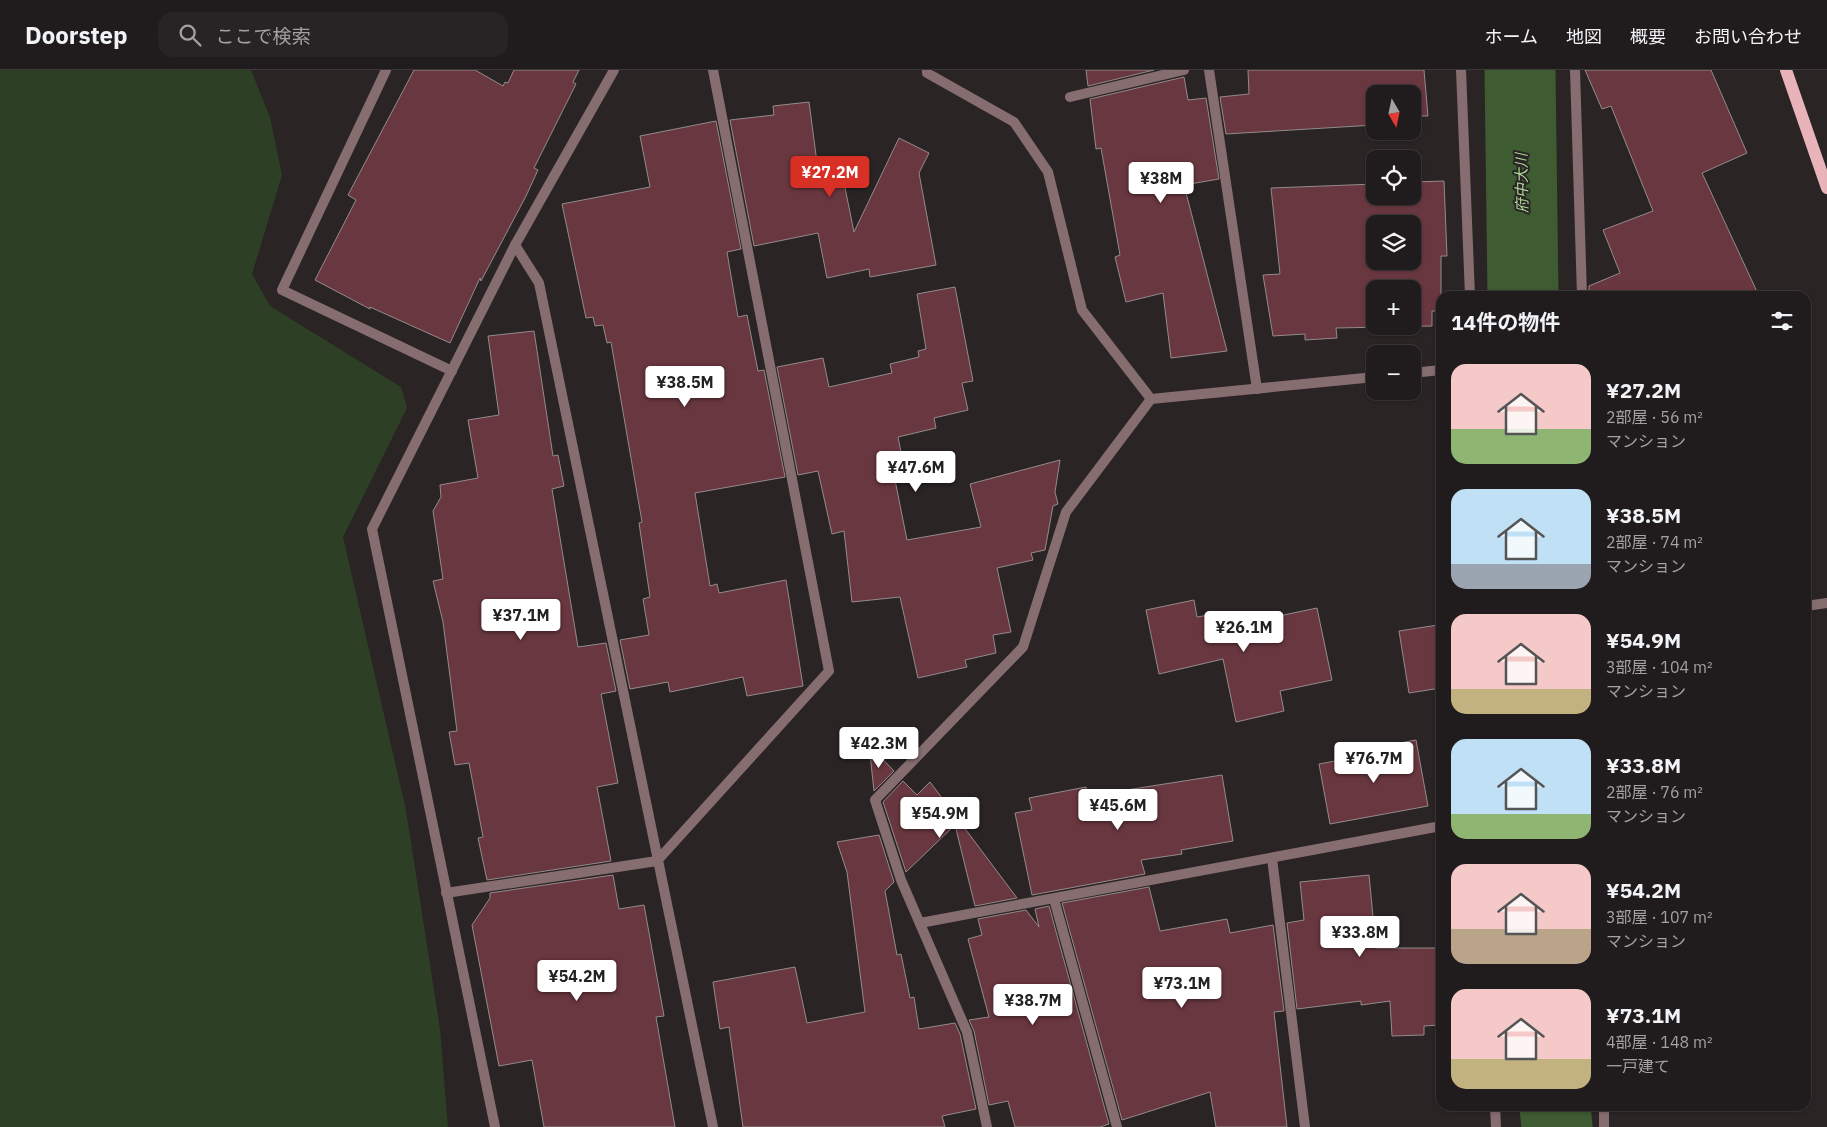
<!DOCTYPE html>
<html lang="ja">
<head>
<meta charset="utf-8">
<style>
	:root { --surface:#201b1c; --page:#282425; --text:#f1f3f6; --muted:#a2a1a3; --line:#3d393b; --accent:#d93025 }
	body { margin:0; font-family:"IBM Plex Sans","Noto Sans JP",sans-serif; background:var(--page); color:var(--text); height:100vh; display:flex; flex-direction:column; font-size:19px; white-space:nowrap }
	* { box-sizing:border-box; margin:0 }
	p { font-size:16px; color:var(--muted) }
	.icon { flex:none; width:28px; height:28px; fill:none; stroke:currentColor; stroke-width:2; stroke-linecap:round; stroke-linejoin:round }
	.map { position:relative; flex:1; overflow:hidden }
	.panel { position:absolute; left:1436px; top:221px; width:375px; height:820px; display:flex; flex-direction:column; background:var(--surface); border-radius:15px; box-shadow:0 1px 4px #0004,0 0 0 1px var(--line) }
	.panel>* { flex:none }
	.needle { width:32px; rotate:171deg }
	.controls { position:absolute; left:1366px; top:15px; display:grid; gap:10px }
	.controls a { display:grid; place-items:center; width:55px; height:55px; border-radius:10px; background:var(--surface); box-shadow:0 1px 4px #0004,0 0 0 1px var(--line); font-size:25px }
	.price { position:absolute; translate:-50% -42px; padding:0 11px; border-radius:5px; background:#fff; color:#222; font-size:16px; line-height:32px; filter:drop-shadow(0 1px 2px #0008) }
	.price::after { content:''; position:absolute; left:50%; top:30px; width:15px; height:11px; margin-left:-8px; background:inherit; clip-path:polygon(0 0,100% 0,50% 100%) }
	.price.selected { background:var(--accent); color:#fff }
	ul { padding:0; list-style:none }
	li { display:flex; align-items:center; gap:15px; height:125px; padding:0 15px }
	li span { display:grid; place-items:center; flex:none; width:140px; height:100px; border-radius:15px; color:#555 }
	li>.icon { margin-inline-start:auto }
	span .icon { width:60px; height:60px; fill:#fffc; stroke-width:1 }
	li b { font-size:21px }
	h2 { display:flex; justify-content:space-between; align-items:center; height:60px; padding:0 15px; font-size:21px }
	header { display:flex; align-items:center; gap:30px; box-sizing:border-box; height:70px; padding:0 25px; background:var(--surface); border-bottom:1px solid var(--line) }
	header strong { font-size:24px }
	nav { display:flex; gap:28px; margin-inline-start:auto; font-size:18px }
	.search { width:350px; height:45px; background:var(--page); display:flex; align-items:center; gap:12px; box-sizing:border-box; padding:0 18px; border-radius:15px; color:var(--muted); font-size:19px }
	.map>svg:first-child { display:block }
	.green { fill:#2d3f24 }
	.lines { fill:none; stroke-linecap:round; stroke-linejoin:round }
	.river { stroke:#3f5b32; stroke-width:71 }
	.building { fill:#69373f; stroke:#938b8c; fill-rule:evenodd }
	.minor { stroke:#866d70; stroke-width:10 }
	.primary { stroke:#e8b4ba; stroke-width:12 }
	.labels { text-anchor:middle; stroke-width:4; stroke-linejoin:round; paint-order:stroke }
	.water-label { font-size:15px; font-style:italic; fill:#acd997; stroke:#2a2425 }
</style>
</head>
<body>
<header>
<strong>Doorstep</strong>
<div class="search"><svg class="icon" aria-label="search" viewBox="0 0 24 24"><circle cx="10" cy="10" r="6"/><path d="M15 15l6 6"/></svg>ここで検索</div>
<nav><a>ホーム</a><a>地図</a><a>概要</a><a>お問い合わせ</a></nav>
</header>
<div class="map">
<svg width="1827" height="1057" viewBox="0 0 1827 1057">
	<rect width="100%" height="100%" fill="#2a2425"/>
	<polygon class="green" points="0,0 251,0 270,47 282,105 252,204 270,236 401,317 407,338 343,467 406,740 440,959 448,1057 0,1057"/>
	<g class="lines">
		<g class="river">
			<polyline points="1520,0 1523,226"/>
			<polyline points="1555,1036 1557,1057"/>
		</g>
	</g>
	<g class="building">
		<polygon points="414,0 475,0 503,16 505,12 508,13 514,0 579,0 573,12 576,14 534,98 538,100 526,126 481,211 480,208 450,273 370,237 370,239 315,210 356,130 348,125"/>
		<polygon points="1086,0 1154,0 1088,16"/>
		<polygon points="1248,0 1424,0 1428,46 1419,46 1419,52 1412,53 1412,24 1375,24 1375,55 1226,64 1220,27 1249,24"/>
		<polygon points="1585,0 1711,0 1747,83 1702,103 1759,226 1589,226 1589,216 1620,203 1603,160 1653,141 1611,36 1602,39"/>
		<polygon points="1184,7 1188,30 1206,28 1219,109 1184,115 1227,281 1171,288 1163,223 1126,232 1115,187 1120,185 1101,78 1096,79 1090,29"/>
		<polygon points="809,32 819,108 842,103 854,162 899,68 929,83 919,103 936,195 870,207 869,199 827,208 818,163 754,176 730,50 774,45 773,36"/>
		<polygon points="716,51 741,179 727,182 738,247 747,245 758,301 764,300 785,407 695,423 710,516 717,514 719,523 786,510 803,616 747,626 743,607 670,622 668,612 630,619 620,570 649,565 643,529 650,527 639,453 642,452 611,272 607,273 603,255 595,256 593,247 586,248 562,134 650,117 640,66"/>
		<path d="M1444,111l3,75h-6v55h-9v15l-96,2 1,10 -32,2v-6l-32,2 -10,-61 17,-1 -9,-86 104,-4v12h37v-14zM1375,154h37v37h-37zM1375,219h37v37h-37z"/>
		<polygon points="955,217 973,311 962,313 968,340 934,348 936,358 898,367 901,382 893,384 898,410 895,410 907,470 981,457 970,414 1060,390 1055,422 1058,434 1053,436 1045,480 1031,483 1033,490 997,498 1011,562 993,565 996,583 965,590 967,597 918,608 900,527 852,532 844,461 832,464 818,401 798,405 777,297 823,288 829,317 892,303 890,294 919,287 918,281 926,279 917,224"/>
		<polygon points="534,261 553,386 558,385 564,416 552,419 578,577 606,573 616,621 601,624 618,713 597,717 611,791 487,810 478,768 483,767 469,693 455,695 449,662 457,661 443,552 433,511 443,509 433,441 441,427 440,415 478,408 468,350 499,345 488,266"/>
		<polygon points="1194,530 1197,547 1209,545 1212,560 1317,538 1332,610 1280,621 1284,641 1236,652 1223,589 1159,604 1146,540"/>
		<polygon points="1438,555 1441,575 1441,618 1409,623 1399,561"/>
		<polygon points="1416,670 1428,736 1330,754 1319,694 1379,683 1378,677"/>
		<polygon points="869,675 894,701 874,721"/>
		<polygon points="1222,705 1233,771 1181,780 1182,784 1141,790 1145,804 1032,825 1015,743 1032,740 1029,728 1086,717 1088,726"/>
		<polygon points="903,711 917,725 930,712 1017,828 975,836 955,755 906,802 883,732"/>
		<polygon points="879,765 894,812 885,821 897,885 901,884 910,928 914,927 919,959 955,953 960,964 976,1039 942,1046 945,1057 743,1057 729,957 720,959 713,912 795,897 807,953 865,942 847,802 837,772"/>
		<polygon points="613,805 619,839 644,835 664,946 656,947 675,1057 544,1057 532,990 499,996 472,855 490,828 490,823"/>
		<polygon points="1369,805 1376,878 1441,878 1441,955 1424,956 1424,965 1392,966 1390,931 1361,935 1361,931 1297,939 1287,853 1304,850 1300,812"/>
		<polygon points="1149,817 1160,861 1227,849 1230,863 1273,855 1284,941 1274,942 1287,1057 1216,1057 1210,1022 1122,1050 1062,833"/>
		<polygon points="1049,836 1109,1054 1100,1057 1015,1057 1008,1031 989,1035 974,961 969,950 989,947 968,869 982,865 978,849 1026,840 1039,857 1035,839"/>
	</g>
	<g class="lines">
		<g class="minor">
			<polyline points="386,0 282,220 452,301"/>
			<polyline points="927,0 927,3 1014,52 1048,102 1082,240 1151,329 1375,307"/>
			<polyline points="1209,0 1257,319"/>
			<polyline points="1461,0 1470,226"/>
			<polyline points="1575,0 1582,226"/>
			<polyline points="1070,27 1184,0"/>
			<polyline points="515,175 539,213 713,1057"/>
			<polyline points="1412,303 1441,300"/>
			<polyline points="1806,536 1827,533"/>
			<polyline points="1272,788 1305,1057"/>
			<polyline points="446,823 657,791 829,601 713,0"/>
			<polyline points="1054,829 1117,1057"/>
			<polyline points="920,853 1441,756"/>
			<polyline points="1495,1036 1496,1057"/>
			<polyline points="1604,1036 1604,1057"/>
			<polyline points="495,1057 372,459 515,175 614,0"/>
			<polyline points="987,1057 967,962 901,810 875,730 1023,577 1066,442 1151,329"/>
		</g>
		<polyline class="primary" points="1786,0 1827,118"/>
	</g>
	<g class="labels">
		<g class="water-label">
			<text transform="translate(1522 113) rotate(-91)" y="5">府中大川</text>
		</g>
	</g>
</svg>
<div class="controls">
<a><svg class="needle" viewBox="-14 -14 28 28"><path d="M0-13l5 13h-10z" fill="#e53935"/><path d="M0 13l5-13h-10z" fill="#a2a1a3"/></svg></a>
<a><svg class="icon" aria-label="locate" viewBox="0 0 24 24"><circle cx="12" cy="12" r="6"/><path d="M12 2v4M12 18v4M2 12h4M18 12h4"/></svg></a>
<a><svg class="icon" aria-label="layers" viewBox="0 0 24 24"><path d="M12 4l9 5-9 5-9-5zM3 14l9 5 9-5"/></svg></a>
<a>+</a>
<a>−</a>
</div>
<b class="price selected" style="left:830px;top:128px">¥27.2M</b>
<b class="price" style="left:1161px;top:134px">¥38M</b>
<b class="price" style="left:685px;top:338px">¥38.5M</b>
<b class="price" style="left:916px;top:423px">¥47.6M</b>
<b class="price" style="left:521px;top:571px">¥37.1M</b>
<b class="price" style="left:1244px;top:583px">¥26.1M</b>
<b class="price" style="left:879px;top:699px">¥42.3M</b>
<b class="price" style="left:1374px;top:714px">¥76.7M</b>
<b class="price" style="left:1118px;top:761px">¥45.6M</b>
<b class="price" style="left:940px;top:769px">¥54.9M</b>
<b class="price" style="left:1360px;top:888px">¥33.8M</b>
<b class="price" style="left:577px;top:932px">¥54.2M</b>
<b class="price" style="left:1182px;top:939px">¥73.1M</b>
<b class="price" style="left:1033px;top:956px">¥38.7M</b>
<section class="panel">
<h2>14件の物件<svg class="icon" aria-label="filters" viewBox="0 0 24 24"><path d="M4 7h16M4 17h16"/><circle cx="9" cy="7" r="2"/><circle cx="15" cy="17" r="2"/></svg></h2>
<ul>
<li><span style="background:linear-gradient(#f6c9c9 65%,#8fb573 0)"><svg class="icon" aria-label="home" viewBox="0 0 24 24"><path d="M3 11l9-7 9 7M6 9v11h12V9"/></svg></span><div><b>¥27.2M</b><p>2部屋 · 56 m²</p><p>マンション</p></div></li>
<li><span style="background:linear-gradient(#bfe0f5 75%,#9aa5b1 0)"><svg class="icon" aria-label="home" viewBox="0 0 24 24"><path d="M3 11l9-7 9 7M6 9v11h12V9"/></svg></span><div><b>¥38.5M</b><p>2部屋 · 74 m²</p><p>マンション</p></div></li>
<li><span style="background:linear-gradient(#f6c9c9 75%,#c2b280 0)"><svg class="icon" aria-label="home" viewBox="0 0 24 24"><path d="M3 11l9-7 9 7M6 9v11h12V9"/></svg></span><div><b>¥54.9M</b><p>3部屋 · 104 m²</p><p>マンション</p></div></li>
<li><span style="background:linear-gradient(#bfe0f5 75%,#8fb573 0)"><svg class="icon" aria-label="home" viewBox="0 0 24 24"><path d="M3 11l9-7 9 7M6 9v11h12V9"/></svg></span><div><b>¥33.8M</b><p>2部屋 · 76 m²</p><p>マンション</p></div></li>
<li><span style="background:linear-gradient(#f6c9c9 65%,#b9a48a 0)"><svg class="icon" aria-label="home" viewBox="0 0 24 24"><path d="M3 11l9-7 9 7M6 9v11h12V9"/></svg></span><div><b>¥54.2M</b><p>3部屋 · 107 m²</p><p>マンション</p></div></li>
<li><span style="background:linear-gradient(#f6c9c9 70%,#c2b280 0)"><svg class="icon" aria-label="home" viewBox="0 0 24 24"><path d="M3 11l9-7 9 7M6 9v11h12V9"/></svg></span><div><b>¥73.1M</b><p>4部屋 · 148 m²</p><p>一戸建て</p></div></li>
</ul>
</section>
</div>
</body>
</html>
